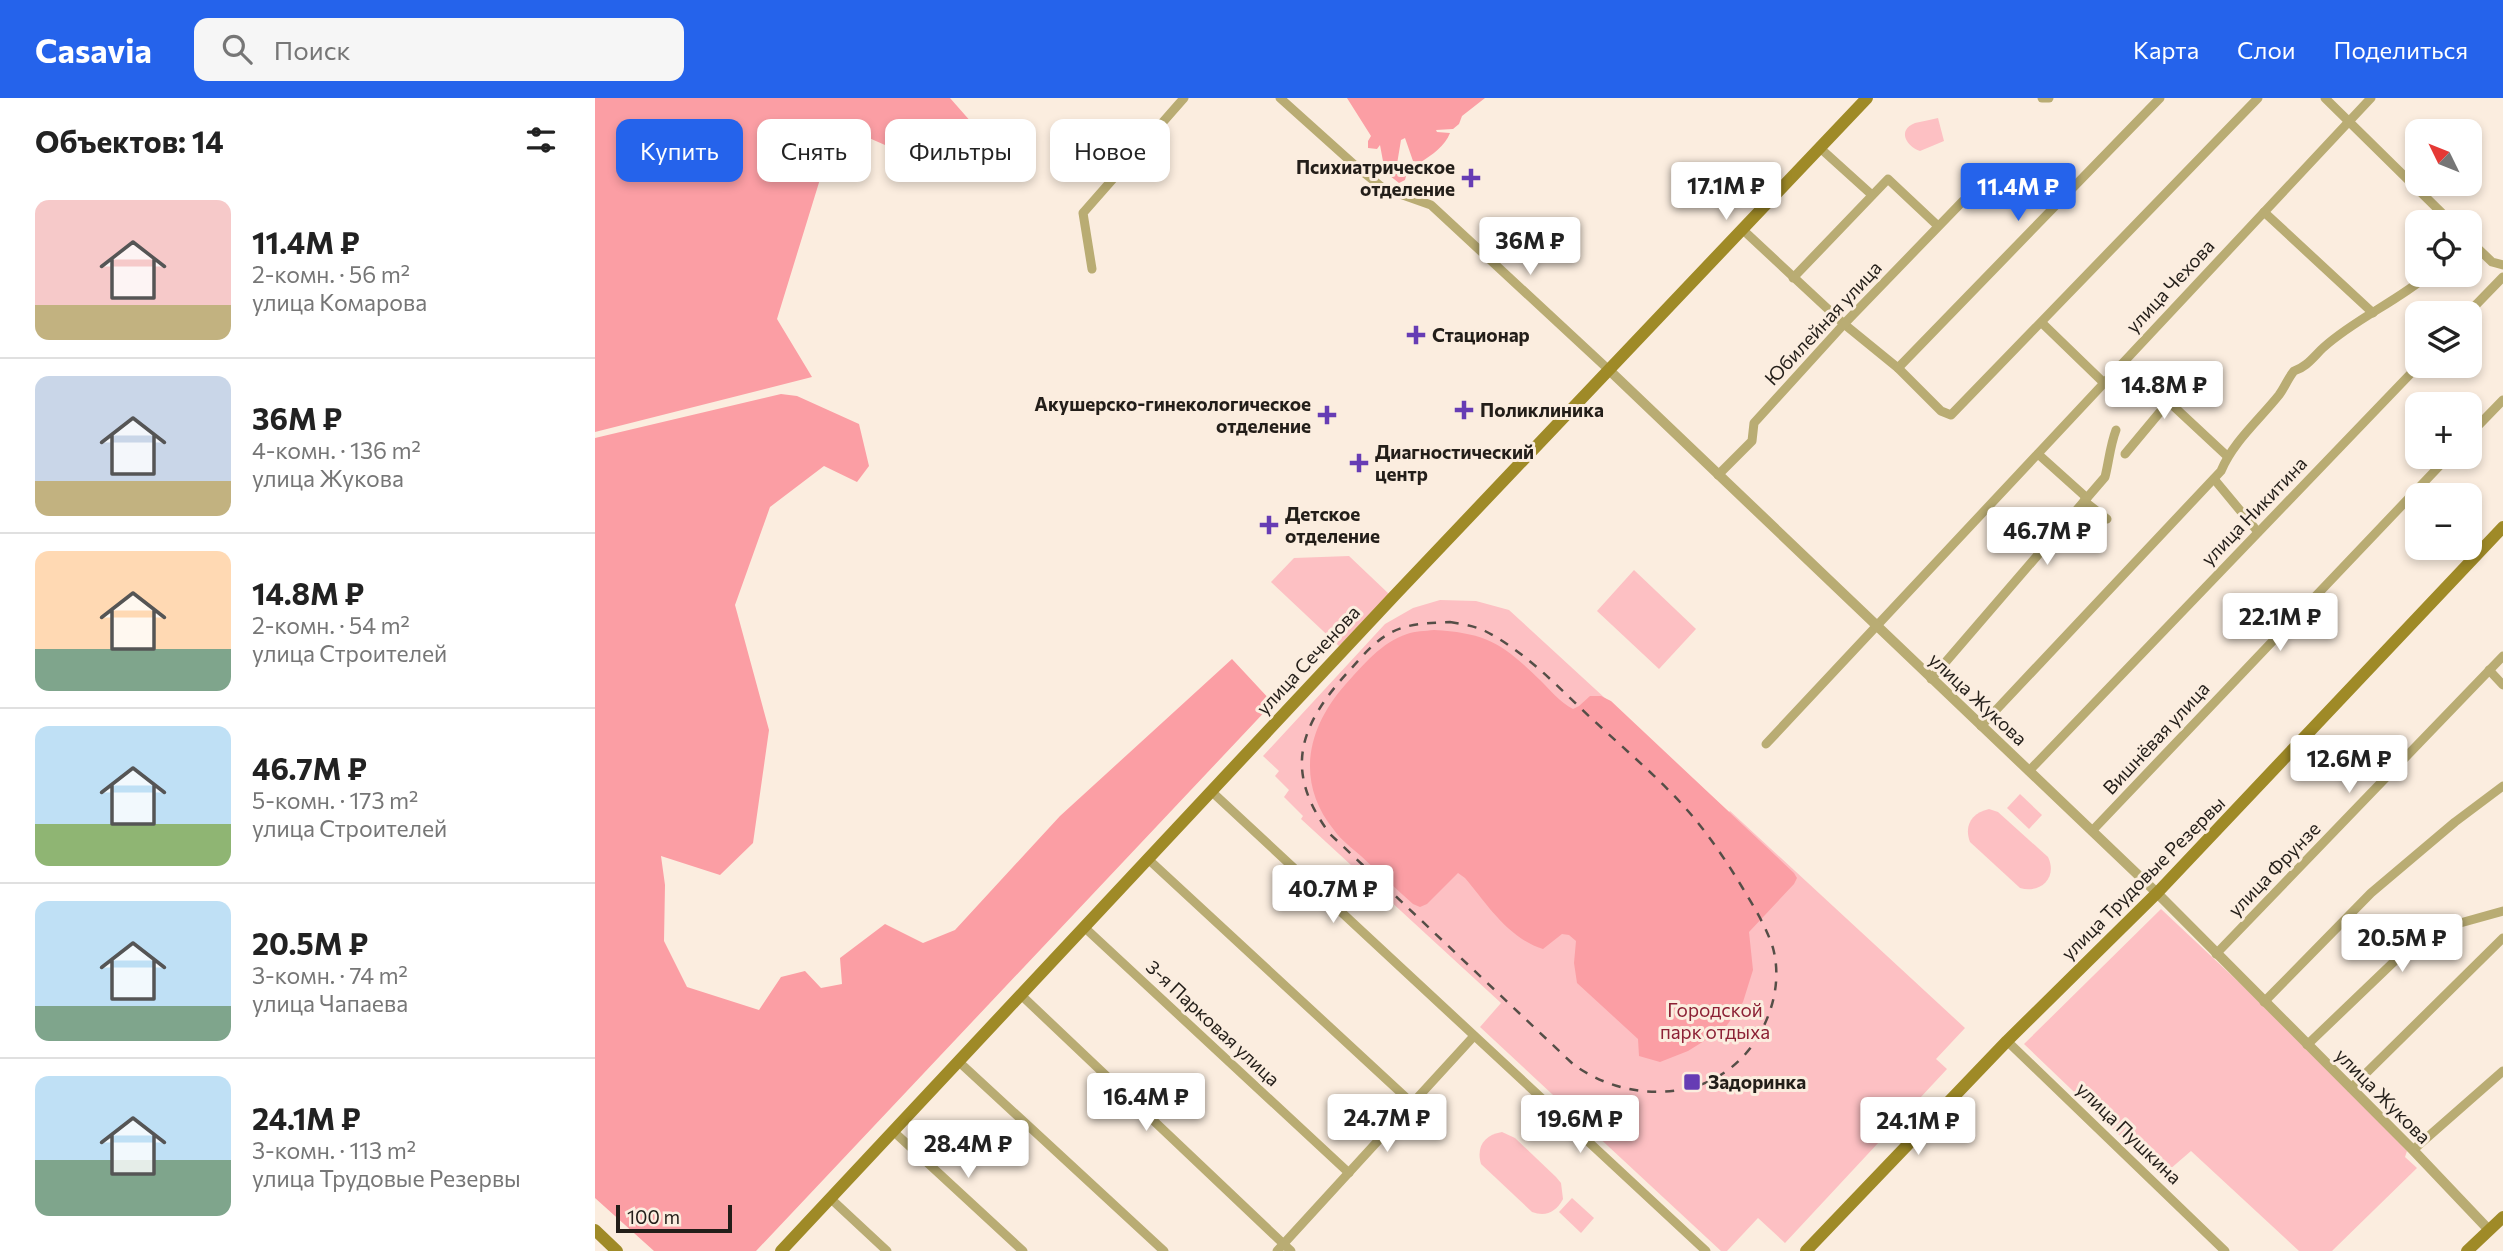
<!DOCTYPE html>
<html lang="ru">
<head>
<meta charset="utf-8">
<style>
	:root { --surface:#fff; --page:#f6f6f6; --text:#222; --muted:#767676; --line:#e0e0e0; --accent:#2563eb }
	body { margin:0; font-family:Commissioner,sans-serif; background:var(--page); color:var(--text); height:100vh; display:flex; flex-direction:column; font-size:26px; white-space:nowrap }
	* { box-sizing:border-box; margin:0 }
	p { font-size:23px; color:var(--muted) }
	.icon { flex:none; width:38px; height:38px; fill:none; stroke:currentColor; stroke-width:2; stroke-linecap:round; stroke-linejoin:round }
	.map { position:relative; flex:1; overflow:hidden }
	.drawer { display:flex; flex-direction:column; background:var(--surface); width:595px }
	.drawer>* { flex:none }
	.banner { position:absolute; left:21px; top:21px; width:665px; height:63px; display:flex; gap:14px }
	.needle { width:46px; rotate:313deg }
	.tools { position:absolute; left:1810px; top:21px; display:grid; gap:14px }
	.tools a { display:grid; place-items:center; width:77px; height:77px; border-radius:14px; background:var(--surface); box-shadow:0 4px 10px #0003; font-size:35px }
	.scale { position:absolute; left:21px; bottom:18px; width:116px; box-sizing:border-box; padding-left:7px; border:4px solid #231e19; border-top:0; font-size:19px; line-height:24px; white-space:nowrap; color:#231e19; -webkit-text-stroke:5px #fbeddf; paint-order:stroke }
	.price { position:absolute; translate:-50% -60px; padding:0 16px; border-radius:7px; background:#fff; color:#222; font-size:23px; line-height:46px; filter:drop-shadow(0 2px 4px #0008) }
	.price::after { content:''; position:absolute; left:50%; top:42px; width:21px; height:16px; margin-left:-10px; background:inherit; clip-path:polygon(0 0,100% 0,50% 100%) }
	.price.active { background:var(--accent); color:#fff }
	ul { padding:0; list-style:none }
	li { display:flex; align-items:center; gap:21px; height:175px; padding:0 35px }
	li+li { border-top:2px solid var(--line) }
	li span { display:grid; place-items:center; flex:none; width:196px; height:140px; border-radius:14px; color:#555 }
	li>.icon { margin-inline-start:auto }
	span .icon { width:84px; height:84px; fill:#fffc; stroke-width:1 }
	li b { font-size:30px }
	h2 { display:flex; justify-content:space-between; align-items:center; height:84px; padding:0 35px; font-size:30px }
	.tag { padding:0 24px; border-radius:14px; background:var(--surface); box-shadow:0 4px 10px #0003; font-size:24px; line-height:63px }
	.tag.active { background:var(--accent); color:#fff }
	header { display:flex; align-items:center; gap:42px; box-sizing:border-box; height:98px; padding:0 35px; background:var(--accent); color:#fff }
	header strong { font-size:33px }
	nav { display:flex; gap:38px; margin-inline-start:auto; font-size:24px }
	.search { width:490px; height:63px; background:var(--page); display:flex; align-items:center; gap:18px; box-sizing:border-box; padding:0 24px; border-radius:14px; color:var(--muted); font-size:26px }
	main { display:flex; flex:1; min-height:0 }
	.map>svg:first-child { display:block }
	.green { fill:#fdc0c3 }
	.forest { fill:#fb9ea4 }
	.lines { fill:none; stroke-linecap:round; stroke-linejoin:round }
	.minor { stroke:#b9ac73; stroke-width:9 }
	.tertiary { stroke:#b9ac73; stroke-width:10 }
	.secondary { stroke:#9f8a27; stroke-width:12 }
	.rail { stroke:#554e47; stroke-width:2.5; stroke-dasharray:9 9; stroke-linecap:butt }
	.poi-dot { fill:#663cb4; stroke:#fbeddf; stroke-width:2.5 }
	.labels { text-anchor:middle; stroke-width:6; stroke-linejoin:round; paint-order:stroke }
	.poi-label { font-size:19px; font-weight:bold; fill:#231e19; stroke:#fbeddf; text-anchor:start }
	.street-label { font-size:19px; fill:#231e19; stroke:#fbeddf }
	.park-label { font-size:19px; fill:#8c2135; stroke:#fbeddf }
</style>
</head>
<body>
<header>
<strong>Casavia</strong>
<div class="search"><svg class="icon" aria-label="search" viewBox="0 0 24 24"><circle cx="10" cy="10" r="6"/><path d="M15 15l6 6"/></svg>Поиск</div>
<nav><a>Карта</a><a>Слои</a><a>Поделиться</a></nav>
</header>
<main>
<section class="drawer">
<h2>Объектов: 14<svg class="icon" aria-label="filters" viewBox="0 0 24 24"><path d="M4 7h16M4 17h16"/><circle cx="9" cy="7" r="2"/><circle cx="15" cy="17" r="2"/></svg></h2>
<ul>
<li><span style="background:linear-gradient(#f6c9c9 75%,#c2b280 0)"><svg class="icon" aria-label="home" viewBox="0 0 24 24"><path d="M3 11l9-7 9 7M6 9v11h12V9"/></svg></span><div><b>11.4M ₽</b><p>2-комн. · 56 m²</p><p>улица Комарова</p></div></li>
<li><span style="background:linear-gradient(#c9d6e8 75%,#c2b280 0)"><svg class="icon" aria-label="home" viewBox="0 0 24 24"><path d="M3 11l9-7 9 7M6 9v11h12V9"/></svg></span><div><b>36M ₽</b><p>4-комн. · 136 m²</p><p>улица Жукова</p></div></li>
<li><span style="background:linear-gradient(#ffd9b3 70%,#7fa58c 0)"><svg class="icon" aria-label="home" viewBox="0 0 24 24"><path d="M3 11l9-7 9 7M6 9v11h12V9"/></svg></span><div><b>14.8M ₽</b><p>2-комн. · 54 m²</p><p>улица Строителей</p></div></li>
<li><span style="background:linear-gradient(#bfe0f5 70%,#8fb573 0)"><svg class="icon" aria-label="home" viewBox="0 0 24 24"><path d="M3 11l9-7 9 7M6 9v11h12V9"/></svg></span><div><b>46.7M ₽</b><p>5-комн. · 173 m²</p><p>улица Строителей</p></div></li>
<li><span style="background:linear-gradient(#bfe0f5 75%,#7fa58c 0)"><svg class="icon" aria-label="home" viewBox="0 0 24 24"><path d="M3 11l9-7 9 7M6 9v11h12V9"/></svg></span><div><b>20.5M ₽</b><p>3-комн. · 74 m²</p><p>улица Чапаева</p></div></li>
<li><span style="background:linear-gradient(#bfe0f5 60%,#7fa58c 0)"><svg class="icon" aria-label="home" viewBox="0 0 24 24"><path d="M3 11l9-7 9 7M6 9v11h12V9"/></svg></span><div><b>24.1M ₽</b><p>3-комн. · 113 m²</p><p>улица Трудовые Резервы</p></div></li>
</ul>
</section>
<div class="map">
<svg width="1908" height="1153" viewBox="0 0 1908 1153">
	<rect width="100%" height="100%" fill="#fbeddf"/>
	<g class="green">
		<path d="M1343,20l6,23 -24,10c-14,-5 -23,-21 -5,-28 8,-2 16,-3 23,-5z"/>
		<polygon points="754,458 794,496 744,548 676,484 699,460"/>
		<polygon points="1039,472 1101,531 1064,571 1002,513"/>
		<polygon points="845,502 881,503 914,512 1134,714 1135,713 1370,930 1341,961 1352,971 1190,1145 1163,1120 1132,1153 1126,1153 885,929 906,905 706,721 708,718 689,699 694,692 680,678 684,673 668,658 790,526 818,510"/>
		<polygon points="1425,696 1447,717 1434,731 1412,710"/>
		<path d="M1394,711l9,3 50,45c10,21 -8,37 -28,31l-50,-46c-6,-16 1,-29 19,-33z"/>
		<polygon points="1566,811 1649,889 1795,1035 1812,1053 1810,1059 1822,1070 1737,1153 1704,1153 1596,1053 1567,1078 1429,946"/>
		<path d="M907,1034l13,6 41,39 5,6 2,16c-7,13 -17,18 -31,13l-51,-48c-5,-17 3,-29 21,-32z"/>
		<polygon points="977,1100 999,1120 986,1135 964,1114"/>
	</g>
	<g class="forest">
		<polygon points="0,0 355,0 377,25 349,58 290,47 242,26 182,221 217,279 0,334"/>
		<path d="M752,0h138l-23,18 -3,8 -6,5 -17,1 1,2 13,1c-5,13 -18,22 -29,29l-8,-1 -8,-23 -4,2 -4,24 9,12 -1,4 -6,3 -14,-11 -5,-27 -3,4 -9,-1v-7l3,-5z"/>
		<polygon points="186,296 202,298 264,326 274,368 262,384 229,368 175,409 140,507 174,632 158,745 125,777 66,758 70,787 69,843 92,889 164,912 186,879 210,873 226,890 247,886 245,860 290,826 328,845 360,832 465,718 637,561 678,605 161,1153 59,1153 0,1100 0,340"/>
		<path d="M839,532c52,3 68,13 106,50 10,10 20,22 33,29l6,-3 11,-10h11l10,5 183,172 3,5 -3,6 -45,48 4,38 -10,32 -18,26 -37,23 -28,11 -21,-6 -1,-17 -61,-56 -3,-20 2,-22 -7,-6 -7,-1 -19,15c-35,-11 -56,-45 -78,-71l-7,-5 -31,31 -7,3 -7,-3c-18,-16 -35,-32 -52,-48 -9,-8 -20,-16 -27,-26 -39,-48 -27,-102 11,-145 18,-20 37,-43 62,-51 8,-3 18,-3 27,-4z"/>
	</g>
	<g class="lines">
		<g class="minor">
			<polyline points="685,0 763,70 788,90 836,107 1014,272"/>
			<polyline points="1447,0 1454,0"/>
			<polyline points="1730,0 1856,124"/>
			<polyline points="1225,50 1277,97"/>
			<polyline points="1669,114 1778,215"/>
			<polyline points="1147,131 1249,226 1303,270 1346,313 1356,317 1663,0"/>
			<polyline points="1874,142 1897,164 1908,167"/>
			<polyline points="497,171 488,115 589,0"/>
			<polyline points="1198,180 1293,81 1343,128"/>
			<polyline points="1873,215 1908,179"/>
			<polyline points="1447,225 1509,285"/>
			<polyline points="1525,267 1570,308 1574,304 1632,358"/>
			<polyline points="1303,270 1565,0"/>
			<polyline points="1874,337 1908,302"/>
			<polyline points="1443,356 1492,400"/>
			<polyline points="1530,356 1570,308"/>
			<polyline points="1123,377 1157,343 1159,325 1249,226 1368,103"/>
			<polyline points="1619,381 1663,434"/>
			<polyline points="1489,403 1512,421"/>
			<polyline points="1894,572 1908,587"/>
			<path d="M1336,581l174,-202c4,-16 5,-31 11,-47"/>
			<path d="M1386,628l240,-255c12,-29 38,-51 58,-76 6,-8 9,-17 15,-24 13,-4 20,-15 30,-24 31,-28 72,-45 104,-72"/>
			<polyline points="1171,646 1776,0"/>
			<polyline points="1434,673 1823,268"/>
			<polyline points="616,693 1111,1153"/>
			<polyline points="1497,733 1853,359"/>
			<polyline points="553,761 818,1006"/>
			<polyline points="489,829 754,1075"/>
			<polyline points="1621,856 1908,558"/>
			<polyline points="426,897 696,1153"/>
			<polyline points="1669,904 1776,795 1860,724 1908,688"/>
			<polyline points="1412,943 1630,1153"/>
			<polyline points="1712,947 1807,856 1830,840 1858,827 1908,813"/>
			<polyline points="363,963 569,1153"/>
			<polyline points="1756,990 1908,840"/>
			<polyline points="298,1033 428,1153"/>
			<polyline points="1818,1052 1908,973"/>
			<polyline points="235,1100 292,1153"/>
			<polyline points="682,1153 879,938"/>
		</g>
		<polyline class="tertiary" points="1014,272 1562,795 1818,1052 1894,1132"/>
		<g class="secondary">
			<polyline points="0,1132 22,1153"/>
			<polyline points="186,1153 800,497 1272,0"/>
			<polyline points="1211,1153 1412,943 1562,795 1908,429"/>
			<polyline points="1872,1153 1908,1119"/>
		</g>
		<path class="rail" d="M855,524c11,2 25,4 35,9 41,21 73,56 106,87 30,28 61,54 89,84 24,26 44,55 62,85 12,20 24,39 31,61 8,30 1,61 -14,87 -13,23 -34,41 -59,50 -44,14 -89,6 -126,-20l-244,-231c-47,-63 -31,-108 18,-162 13,-14 26,-31 44,-40 17,-9 39,-9 58,-10z"/>
	</g>
	<g class="poi-dot">
		<path d="M872.5 69.5h7v7h7v7h-7v7h-7v-7h-7v-7h7z"/>
		<path d="M817.5 226.5h7v7h7v7h-7v7h-7v-7h-7v-7h7z"/>
		<path d="M865.5 301.5h7v7h7v7h-7v7h-7v-7h-7v-7h7z"/>
		<path d="M728.5 306.5h7v7h7v7h-7v7h-7v-7h-7v-7h7z"/>
		<path d="M760.5 354.5h7v7h7v7h-7v7h-7v-7h-7v-7h7z"/>
		<path d="M670.5 416.5h7v7h7v7h-7v7h-7v-7h-7v-7h7z"/>
		<rect x="1088" y="975" width="18" height="18" rx="3.5"/>
	</g>
	<g class="labels">
		<g class="poi-label">
			<text x="860" y="76" text-anchor="end">Психиатрическое<tspan x="860" dy="22">отделение</tspan></text>
			<text x="837" y="244">Стационар</text>
			<text x="716" y="313" text-anchor="end">Акушерско-гинекологическое<tspan x="716" dy="22">отделение</tspan></text>
			<text x="885" y="319">Поликлиника</text>
			<text x="780" y="361">Диагностический<tspan x="780" dy="22">центр</tspan></text>
			<text x="690" y="423">Детское<tspan x="690" dy="22">отделение</tspan></text>
			<text x="1113" y="991">Задоринка</text>
		</g>
		<g class="street-label">
			<text transform="translate(1575 188) rotate(-47)" y="7">улица Чехова</text>
			<text transform="translate(1228 225) rotate(-47)" y="7">Юбилейная улица</text>
			<text transform="translate(1659 413) rotate(-46)" y="7">улица Никитина</text>
			<text transform="translate(713 562) rotate(-47)" y="7">улица Сеченова</text>
			<text transform="translate(1383 601) rotate(43)" y="7">улица Жукова</text>
			<text transform="translate(1561 640) rotate(-47)" y="7">Вишнёвая улица</text>
			<text transform="translate(1679 771) rotate(-46)" y="7">улица Фрунзе</text>
			<text transform="translate(1548 780) rotate(-45)" y="7">улица Трудовые Резервы</text>
			<text transform="translate(618 925) rotate(43)" y="7">3-я Парковая улица</text>
			<text transform="translate(1788 998) rotate(45)" y="7">улица Жукова</text>
			<text transform="translate(1534 1035) rotate(44)" y="7">улица Пушкина</text>
		</g>
		<g class="park-label">
			<text x="1120" y="919">Городской<tspan x="1120" dy="22">парк отдыха</tspan></text>
		</g>
	</g>
</svg>
<div class="tools">
<a><svg class="needle" viewBox="-14 -14 28 28"><path d="M0-13l5 13h-10z" fill="#e53935"/><path d="M0 13l5-13h-10z" fill="#767676"/></svg></a>
<a><svg class="icon" aria-label="locate" viewBox="0 0 24 24"><circle cx="12" cy="12" r="6"/><path d="M12 2v4M12 18v4M2 12h4M18 12h4"/></svg></a>
<a><svg class="icon" aria-label="layers" viewBox="0 0 24 24"><path d="M12 4l9 5-9 5-9-5zM3 14l9 5 9-5"/></svg></a>
<a>+</a>
<a>−</a>
</div>
<div class="scale">100 m</div>
<b class="price" style="left:1131px;top:124px">17.1M ₽</b>
<b class="price active" style="left:1423px;top:125px">11.4M ₽</b>
<b class="price" style="left:935px;top:179px">36M ₽</b>
<b class="price" style="left:1569px;top:323px">14.8M ₽</b>
<b class="price" style="left:1452px;top:469px">46.7M ₽</b>
<b class="price" style="left:1685px;top:555px">22.1M ₽</b>
<b class="price" style="left:1754px;top:697px">12.6M ₽</b>
<b class="price" style="left:738px;top:827px">40.7M ₽</b>
<b class="price" style="left:1807px;top:876px">20.5M ₽</b>
<b class="price" style="left:551px;top:1035px">16.4M ₽</b>
<b class="price" style="left:792px;top:1056px">24.7M ₽</b>
<b class="price" style="left:985px;top:1057px">19.6M ₽</b>
<b class="price" style="left:1323px;top:1059px">24.1M ₽</b>
<b class="price" style="left:373px;top:1082px">28.4M ₽</b>
<div class="banner">
<a class="tag active">Купить</a>
<a class="tag">Снять</a>
<a class="tag">Фильтры</a>
<a class="tag">Новое</a>
</div>
</div>
</main>
</body>
</html>
